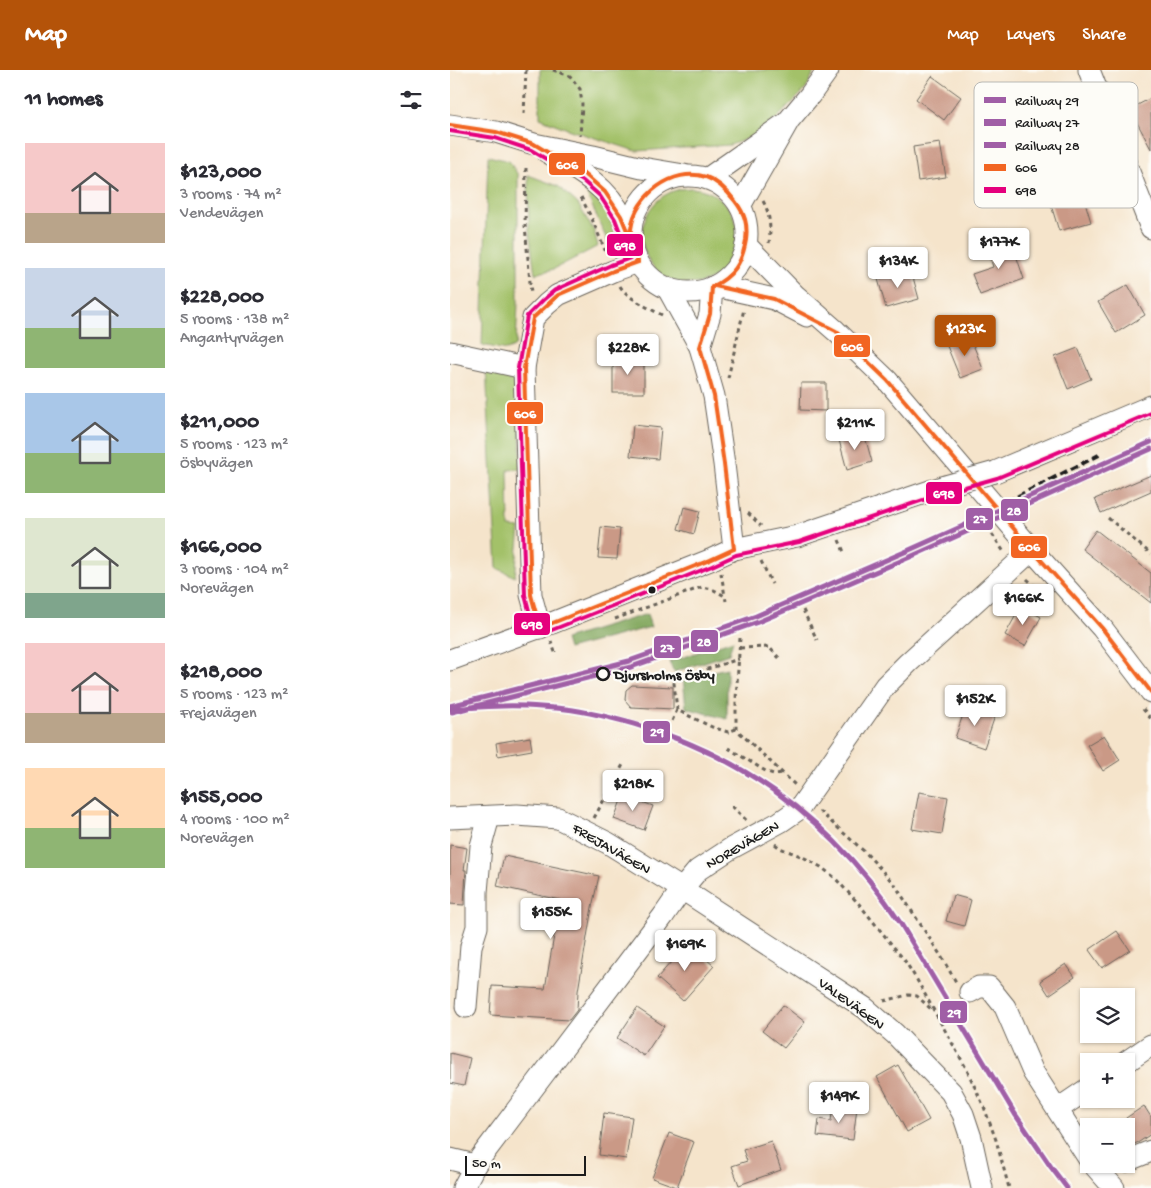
<!DOCTYPE html>
<html lang="en">
<head>
<meta charset="utf-8">
<style>
	:root { --surface:#fff; --page:#f2f2f3; --text:#2b2b33; --muted:#7c7c81; --accent:#b45309 }
	body { margin:0; font-family:"Gochi Hand",sans-serif; background:var(--page); color:var(--text); height:100vh; display:flex; flex-direction:column; font-size:19px; white-space:nowrap }
	* { box-sizing:border-box; margin:0 }
	p { font-size:16px; color:var(--muted) }
	.icon { flex:none; width:28px; height:28px; fill:none; stroke:currentColor; stroke-width:2; stroke-linecap:round; stroke-linejoin:round }
	.map { position:relative; flex:1; overflow:hidden }
	.drawer { display:flex; flex-direction:column; background:var(--surface); width:450px }
	.drawer>* { flex:none }
	.tools { position:absolute; left:630px; top:918px; display:grid; gap:10px }
	.tools a { display:grid; place-items:center; width:55px; height:55px; border-radius:0px; background:var(--surface); box-shadow:0 1px 4px #0004; font-size:25px }
	.scale { position:absolute; left:15px; bottom:12px; width:121px; box-sizing:border-box; padding-left:5px; border:2px solid #1c1c1c; border-top:0; font-size:14px; line-height:18px; white-space:nowrap; color:#1c1c1c; -webkit-text-stroke:4px #fdfcf7; paint-order:stroke }
	.price { position:absolute; translate:-50% -42px; padding:0 11px; border-radius:5px; background:#fff; color:#222; font-size:16px; line-height:32px; filter:drop-shadow(0 1px 2px #0008) }
	.price::after { content:''; position:absolute; left:50%; top:30px; width:15px; height:11px; margin-left:-8px; background:inherit; clip-path:polygon(0 0,100% 0,50% 100%) }
	.price.current { background:var(--accent); color:#fff }
	ul { padding:0; list-style:none }
	li { display:flex; align-items:center; gap:15px; height:125px; padding:0 25px }
	li span { display:grid; place-items:center; flex:none; width:140px; height:100px; border-radius:0px; color:#555 }
	li>.icon { margin-inline-start:auto }
	span .icon { width:60px; height:60px; fill:#fffc; stroke-width:1 }
	li b { font-size:21px }
	h2 { display:flex; justify-content:space-between; align-items:center; height:60px; padding:0 25px; font-size:21px }
	header { display:flex; align-items:center; gap:30px; box-sizing:border-box; height:70px; padding:0 25px; background:var(--accent); color:#fff }
	header strong { font-size:24px }
	nav { display:flex; gap:28px; margin-inline-start:auto; font-size:18px }
	main { display:flex; flex:1; min-height:0 }
	.map>svg:first-child { display:block }
	.green { fill:#a3c169; stroke:#606e42 }
	.forest { fill:#82a75d; stroke:#4f623c }
	.building { fill:#ca9986 }
	.lines { fill:none; stroke-linecap:round; stroke-linejoin:round }
	.minor-casing { stroke:#686259; stroke-width:23 }
	.path { stroke:#686259; stroke-width:3; stroke-dasharray:4 4; stroke-linecap:butt }
	.minor { stroke:#fff; stroke-width:21 }
	.rail { stroke:#1c1c1c; stroke-width:4; stroke-dasharray:8 4; stroke-linecap:butt }
	.minor-bridge-casing { stroke:#686259; stroke-width:23; stroke-linecap:butt }
	.minor-bridge { stroke:#fff; stroke-width:21 }
	.bus-1-casing { stroke:#fdfcf7; stroke-width:8 }
	.bus-2-casing { stroke:#fdfcf7; stroke-width:8 }
	.bus-1 { stroke:#f26522; stroke-width:4 }
	.bus-2 { stroke:#e5007d; stroke-width:4 }
	.rail-1-casing { stroke:#fdfcf7; stroke-width:9 }
	.rail-2-casing { stroke:#fdfcf7; stroke-width:9 }
	.rail-3-casing { stroke:#fdfcf7; stroke-width:9 }
	.rail-1 { stroke:#a05ea6; stroke-width:5 }
	.rail-2 { stroke:#a05ea6; stroke-width:5 }
	.rail-3 { stroke:#a05ea6; stroke-width:5 }
	.bus-dot { fill:#1c1c1c; stroke:#fdfcf7; stroke-width:2 }
	.stop-dot { fill:#fdfcf7; stroke:#1c1c1c; stroke-width:2.5 }
	.labels { text-anchor:middle; stroke-width:4.5; stroke-linejoin:round; paint-order:stroke }
	.stop-label { font-size:15px; font-weight:bold; fill:#1c1c1c; stroke:#fdfcf7; text-anchor:start }
	.street-label { font-size:15px; fill:#1c1c1c; stroke:#fdfcf7 }
	.key { fill:#fdfcf7; stroke:#bab9b5; stroke-width:1 }
	.key-label { font-size:14px; fill:#1c1c1c }
	.line-badge { stroke:#fdfcf7; stroke-width:2 }
	.badge-label { font-size:14px; text-anchor:middle; font-weight:bold; fill:#fff }
</style>
</head>
<body>
<header>
<strong>Map</strong>
<nav><a>Map</a><a>Layers</a><a>Share</a></nav>
</header>
<main>
<section class="drawer">
<h2>11 homes<svg class="icon" aria-label="filters" viewBox="0 0 24 24"><path d="M4 7h16M4 17h16"/><circle cx="9" cy="7" r="2"/><circle cx="15" cy="17" r="2"/></svg></h2>
<ul>
<li><span style="background:linear-gradient(#f6c9c9 70%,#b9a48a 0)"><svg class="icon" aria-label="home" viewBox="0 0 24 24"><path d="M3 11l9-7 9 7M6 9v11h12V9"/></svg></span><div><b>$123,000</b><p>3 rooms · 74 m²</p><p>Vendevägen</p></div></li>
<li><span style="background:linear-gradient(#c9d6e8 60%,#8fb573 0)"><svg class="icon" aria-label="home" viewBox="0 0 24 24"><path d="M3 11l9-7 9 7M6 9v11h12V9"/></svg></span><div><b>$228,000</b><p>5 rooms · 138 m²</p><p>Angantyrvägen</p></div></li>
<li><span style="background:linear-gradient(#a9c7e8 60%,#8fb573 0)"><svg class="icon" aria-label="home" viewBox="0 0 24 24"><path d="M3 11l9-7 9 7M6 9v11h12V9"/></svg></span><div><b>$211,000</b><p>5 rooms · 123 m²</p><p>Ösbyvägen</p></div></li>
<li><span style="background:linear-gradient(#dfe7d0 75%,#7fa58c 0)"><svg class="icon" aria-label="home" viewBox="0 0 24 24"><path d="M3 11l9-7 9 7M6 9v11h12V9"/></svg></span><div><b>$166,000</b><p>3 rooms · 104 m²</p><p>Norevägen</p></div></li>
<li><span style="background:linear-gradient(#f6c9c9 70%,#b9a48a 0)"><svg class="icon" aria-label="home" viewBox="0 0 24 24"><path d="M3 11l9-7 9 7M6 9v11h12V9"/></svg></span><div><b>$218,000</b><p>5 rooms · 123 m²</p><p>Frejavägen</p></div></li>
<li><span style="background:linear-gradient(#ffd9b3 60%,#8fb573 0)"><svg class="icon" aria-label="home" viewBox="0 0 24 24"><path d="M3 11l9-7 9 7M6 9v11h12V9"/></svg></span><div><b>$155,000</b><p>4 rooms · 100 m²</p><p>Norevägen</p></div></li>
</ul>
</section>
<div class="map">
<svg width="701" height="1118" viewBox="0 0 701 1118">
	<rect width="100%" height="100%" fill="#fdfcf7"/>
	<filter id="ink" filterUnits="userSpaceOnUse"><feTurbulence type="fractalNoise" baseFrequency=".02" numOctaves="2"/><feDisplacementMap in="SourceGraphic" scale="10" xChannelSelector="R" yChannelSelector="G"/><feConvolveMatrix kernelMatrix="1 2 1 2 8 2 1 2 1" color-interpolation-filters="sRGB"/></filter>
	<filter id="wash" filterUnits="userSpaceOnUse"><feTurbulence type="fractalNoise" baseFrequency=".0096" numOctaves="4" result="noise"/><feDisplacementMap in="SourceGraphic" scale="20" xChannelSelector="R" yChannelSelector="G"/><feGaussianBlur stdDeviation="1.12" result="paint"/><feColorMatrix in="noise" values="0 0 0 0 0 0 0 0 0 0 0 0 0 0 0 0 0 1.4 0 .05"/><feComposite in="paint" operator="in"/></filter>
	<g filter="url(#wash)">
		<rect width="100%" height="100%" fill="#f5e4cb"/>
		<g class="green">
			<polygon points="90,0 365,0 356,19 311,64 280,75 186,81 120,60 90,48"/>
			<polygon points="38,86 59,91 68,105 68,233 66,273 64,277 57,280 32,275"/>
			<polygon points="78,105 108,116 128,134 144,161 148,176 104,199 85,204 79,160"/>
			<circle cx="240" cy="166" r="48"/>
			<polygon points="135,120 153,129 164,148 167,169 161,179"/>
			<polygon points="36,299 62,302 67,314 72,399 58,400 59,457 70,458 65,507 47,498"/>
		</g>
		<g class="forest">
			<polygon points="197,544 201,557 118,579 115,569"/>
			<polygon points="283,570 279,584 224,602 219,592"/>
			<polygon points="277,598 277,649 236,638 233,608"/>
		</g>
		<g id="blocks">
			<g class="building">
				<polygon points="482,6 511,27 494,50 466,29"/>
				<polygon points="701,28 701,79 680,39"/>
				<polygon points="490,73 496,107 468,111 463,77"/>
				<polygon points="629,112 641,152 609,161 597,122"/>
				<polygon points="562,173 574,209 530,225 522,204 543,197 538,181"/>
				<polygon points="461,200 469,229 436,238 428,209"/>
				<polygon points="678,215 695,245 666,263 648,232"/>
				<polygon points="520,267 533,299 510,308 497,276"/>
				<polygon points="628,278 641,309 618,319 605,287"/>
				<rect x="163" y="290" width="31" height="33"/>
				<polygon points="351,313 376,313 376,341 350,340"/>
				<polygon points="183,355 211,358 208,389 180,386"/>
				<polygon points="414,363 422,392 397,400 389,370"/>
				<polygon points="701,405 701,421 651,443 645,429"/>
				<polygon points="234,437 250,441 244,464 228,459"/>
				<polygon points="151,457 170,459 167,489 148,488"/>
				<polygon points="646,460 701,503 701,533 632,479"/>
				<polygon points="571,536 591,547 575,576 555,565"/>
				<polygon points="182,615 223,617 223,639 181,637 175,630 176,620"/>
				<polygon points="516,636 545,646 534,678 505,668"/>
				<polygon points="654,665 670,690 653,701 637,675"/>
				<polygon points="80,667 82,680 48,686 46,673"/>
				<polygon points="469,722 498,727 492,764 462,759"/>
				<polygon points="173,725 203,736 194,760 164,749"/>
				<polygon points="0,775 17,778 14,800 16,800 14,835 0,834"/>
				<polygon points="54,786 149,806 142,837 128,921 127,940 119,950 40,945 42,916 95,919 110,830 47,816"/>
				<polygon points="503,825 521,830 514,856 496,851"/>
				<polygon points="667,861 680,880 652,898 639,880"/>
				<polygon points="238,873 264,896 233,931 207,908"/>
				<polygon points="616,894 625,907 599,925 590,911"/>
				<polygon points="333,935 355,952 334,978 312,961"/>
				<polygon points="187,938 214,956 194,986 167,968"/>
				<polygon points="0,983 20,988 14,1016 0,1013"/>
				<polygon points="448,995 479,1050 457,1062 427,1007"/>
				<polygon points="383,1035 407,1037 403,1070 367,1066 369,1049 381,1051"/>
				<polygon points="694,1036 701,1047 701,1064 689,1072 676,1077 676,1048"/>
				<polygon points="154,1043 182,1047 176,1089 149,1085"/>
				<polygon points="219,1063 244,1072 227,1117 202,1108"/>
				<polygon points="321,1071 331,1100 289,1115 282,1096 297,1091 293,1080"/>
			</g>
		</g>
	</g>
	<g filter="url(#ink)">
		<use href="#blocks" fill-opacity="0" stroke="#686259" stroke-width="1"/>
		<g class="lines">
			<defs>
				<g id="minor">
					<polyline points="639,0 701,158"/>
					<polyline points="0,55 46,62 84,74 143,86 192,98 234,105"/>
					<path d="M97,82c28,17 60,33 75,65 3,7 6,15 8,22"/>
					<circle cx="239" cy="164" r="58"/>
					<polyline points="258,108 281,92 333,55"/>
					<polyline points="290,136 339,50 360,25 378,0"/>
					<polyline points="296,175 346,226 386,261 437,310 582,480 652,558 701,622"/>
					<polyline points="265,216 324,229 357,246"/>
					<polyline points="218,219 250,277 264,326 274,394 284,479"/>
					<polyline points="250,277 260,244 262,217"/>
					<polyline points="0,282 74,298"/>
					<polyline points="545,402 701,336"/>
					<polyline points="90,558 81,525 74,298 83,248 97,234 108,225 163,201 188,192"/>
					<polyline points="0,590 102,553 260,490 284,479 347,466 495,416"/>
					<polyline points="0,748 67,745 108,748 158,773 232,819 415,938 445,964 501,1022 513,1044 521,1068 532,1118"/>
					<polyline points="520,922 529,917 539,917 555,937 583,1002 639,1089"/>
					<polyline points="16,937 21,876 27,857 27,822 31,776 39,747"/>
					<polyline points="676,992 701,975"/>
					<polyline points="608,1039 639,1018"/>
					<polyline points="0,1089 25,1095"/>
					<polyline points="676,1091 701,1081"/>
					<polyline points="643,1094 664,1118"/>
					<polyline points="13,1118 25,1095 214,845 232,819 248,800 280,779 330,752 349,739 435,616 458,593 582,480"/>
				</g>
			</defs>
			<use href="#minor" class="minor-casing"/>
			<g class="path">
				<polyline points="103,0 120,6 130,19 132,34 130,66"/>
				<polyline points="74,44 76,0"/>
				<polyline points="76,98 75,155 81,224"/>
				<polyline points="131,127 142,149 157,185"/>
				<path d="M313,131c7,12 8,28 6,42"/>
				<path d="M170,216c6,11 30,23 42,29"/>
				<polyline points="278,308 294,239"/>
				<polyline points="298,443 311,456"/>
				<polyline points="658,448 701,484"/>
				<polyline points="542,464 554,482"/>
				<polyline points="389,470 394,482"/>
				<polyline points="311,491 322,514"/>
				<polyline points="271,503 275,526"/>
				<polyline points="577,509 598,528"/>
				<polyline points="353,540 367,570"/>
				<polyline points="165,549 252,517 262,519 275,526 276,531"/>
				<polyline points="290,568 286,629 286,659 345,715"/>
				<polyline points="101,571 106,585"/>
				<polyline points="290,578 319,577 330,589"/>
				<polyline points="693,639 701,649"/>
				<polyline points="222,651 227,640"/>
				<polyline points="286,659 278,662 262,657 227,640 224,613 226,609 289,589"/>
				<polyline points="278,678 317,702 324,704 333,703"/>
				<polyline points="282,736 297,751"/>
				<polyline points="369,741 416,783 445,815 491,886 506,912"/>
				<polyline points="144,748 174,693"/>
				<polyline points="325,774 330,778 353,787 371,797 384,807 409,834 455,891 467,910 516,998 534,1037 546,1070 559,1118"/>
				<polyline points="434,931 458,925 467,926 482,940"/>
				<polyline points="487,947 488,948 496,944 493,940 505,932"/>
			</g>
			<use href="#minor" class="minor"/>
			<polyline class="rail" points="503,459 651,384"/>
			<defs>
				<polyline id="minor-bridge" points="495,416 545,402"/>
			</defs>
			<use href="#minor-bridge" class="minor-bridge-casing"/>
			<use href="#minor-bridge" class="minor-bridge"/>
			<defs>
				<g id="bus-1">
					<polyline points="0,55 46,62 84,74 137,106 155,122 171,146 182,173 188,192"/>
					<path d="M188,192c-4,-11 -8,-22 -7,-33 4,-33 42,-63 75,-52 12,4 22,15 29,24 10,13 13,23 11,39 -4,24 -13,36 -34,47"/>
					<polyline points="265,216 324,229 386,261 437,310 582,480 652,558 701,622"/>
					<polyline points="262,217 260,244 250,277 264,326 274,394 284,479"/>
					<polyline points="90,558 81,525 74,298 83,248 108,225 163,201 188,192"/>
					<polyline points="90,558 260,490 284,479"/>
				</g>
				<polyline id="bus-2" points="0,61 45,68 81,80 133,111 150,126 165,149 180,188 161,195 105,220 93,230 77,246 68,298 75,525 84,560 87,564 92,564 262,496 286,485 349,472 497,422 547,408 701,343"/>
			</defs>
			<use href="#bus-1" class="bus-1-casing"/>
			<use href="#bus-2" class="bus-2-casing"/>
			<use href="#bus-1" class="bus-1"/>
			<use href="#bus-2" class="bus-2"/>
			<defs>
				<path id="rail-1" d="M0,639c18,-1 35,-3 53,-3 17,-1 36,1 53,2 26,2 53,9 78,16 114,33 202,101 267,200l114,190 36,53 16,21"/>
				<polyline id="rail-2" points="0,636 179,591 306,546 457,481 701,372"/>
				<polyline id="rail-3" points="2,642 181,597 308,552 460,487 701,379"/>
			</defs>
			<use href="#rail-1" class="rail-1-casing"/>
			<use href="#rail-2" class="rail-2-casing"/>
			<use href="#rail-3" class="rail-3-casing"/>
			<use href="#rail-1" class="rail-1"/>
			<use href="#rail-2" class="rail-2"/>
			<use href="#rail-3" class="rail-3"/>
		</g>
	</g>
	<circle class="bus-dot" cx="202" cy="520" r="4.5"/>
	<circle class="stop-dot" cx="153" cy="604" r="6"/>
	<g class="labels">
		<g class="stop-label">
			<text x="164" y="609">Djursholms Ösby</text>
		</g>
		<g class="street-label">
			<text transform="translate(292 774) rotate(-30)" y="5">NOREVÄGEN</text>
			<text transform="translate(162 778) rotate(30)" y="5">FREJAVÄGEN</text>
			<text transform="translate(402 933) rotate(36)" y="5">VALEVÄGEN</text>
		</g>
	</g>
	<rect x="524" y="12" width="164" height="126" rx="8" class="key"/>
	<rect x="534" y="27" width="22" height="6" fill="#a05ea6"/>
	<rect x="534" y="49" width="22" height="7" fill="#a05ea6"/>
	<rect x="534" y="72" width="22" height="6" fill="#a05ea6"/>
	<rect x="534" y="94" width="22" height="7" fill="#f26522"/>
	<rect x="534" y="117" width="22" height="6" fill="#e5007d"/>
	<g class="key-label">
		<text x="565" y="35">Railway 29</text>
		<text x="565" y="57">Railway 27</text>
		<text x="565" y="80">Railway 28</text>
		<text x="565" y="102">606</text>
		<text x="565" y="125">698</text>
	</g>
	<g class="line-badge">
		<rect x="98" y="82" width="38" height="24" rx="5" fill="#f26522"/>
		<rect x="156" y="163" width="38" height="24" rx="5" fill="#e5007d"/>
		<rect x="383" y="264" width="38" height="24" rx="5" fill="#f26522"/>
		<rect x="56" y="331" width="38" height="24" rx="5" fill="#f26522"/>
		<rect x="475" y="411" width="38" height="24" rx="5" fill="#e5007d"/>
		<rect x="550" y="428" width="29" height="24" rx="5" fill="#a05ea6"/>
		<rect x="515" y="437" width="29" height="24" rx="5" fill="#a05ea6"/>
		<rect x="560" y="465" width="38" height="24" rx="5" fill="#f26522"/>
		<rect x="63" y="542" width="38" height="24" rx="5" fill="#e5007d"/>
		<rect x="240" y="559" width="29" height="24" rx="5" fill="#a05ea6"/>
		<rect x="203" y="565" width="29" height="24" rx="5" fill="#a05ea6"/>
		<rect x="192" y="650" width="29" height="24" rx="5" fill="#a05ea6"/>
		<rect x="489" y="930" width="29" height="24" rx="5" fill="#a05ea6"/>
	</g>
	<g class="badge-label">
		<text x="117" y="99">606</text>
		<text x="175" y="180">698</text>
		<text x="402" y="281">606</text>
		<text x="75" y="348">606</text>
		<text x="494" y="428">698</text>
		<text x="564" y="445">28</text>
		<text x="530" y="453">27</text>
		<text x="579" y="481">606</text>
		<text x="82" y="559">698</text>
		<text x="254" y="576">28</text>
		<text x="217" y="582">27</text>
		<text x="207" y="666">29</text>
		<text x="504" y="947">29</text>
	</g>
</svg>
<div class="tools">
<a><svg class="icon" aria-label="layers" viewBox="0 0 24 24"><path d="M12 4l9 5-9 5-9-5zM3 14l9 5 9-5"/></svg></a>
<a>+</a>
<a>−</a>
</div>
<div class="scale">50 m</div>
<b class="price" style="left:549px;top:200px">$177K</b>
<b class="price" style="left:448px;top:219px">$134K</b>
<b class="price current" style="left:515px;top:287px">$123K</b>
<b class="price" style="left:178px;top:306px">$228K</b>
<b class="price" style="left:405px;top:381px">$211K</b>
<b class="price" style="left:573px;top:556px">$166K</b>
<b class="price" style="left:525px;top:657px">$152K</b>
<b class="price" style="left:183px;top:742px">$218K</b>
<b class="price" style="left:101px;top:870px">$155K</b>
<b class="price" style="left:235px;top:902px">$169K</b>
<b class="price" style="left:389px;top:1054px">$149K</b>
</div>
</main>
</body>
</html>
